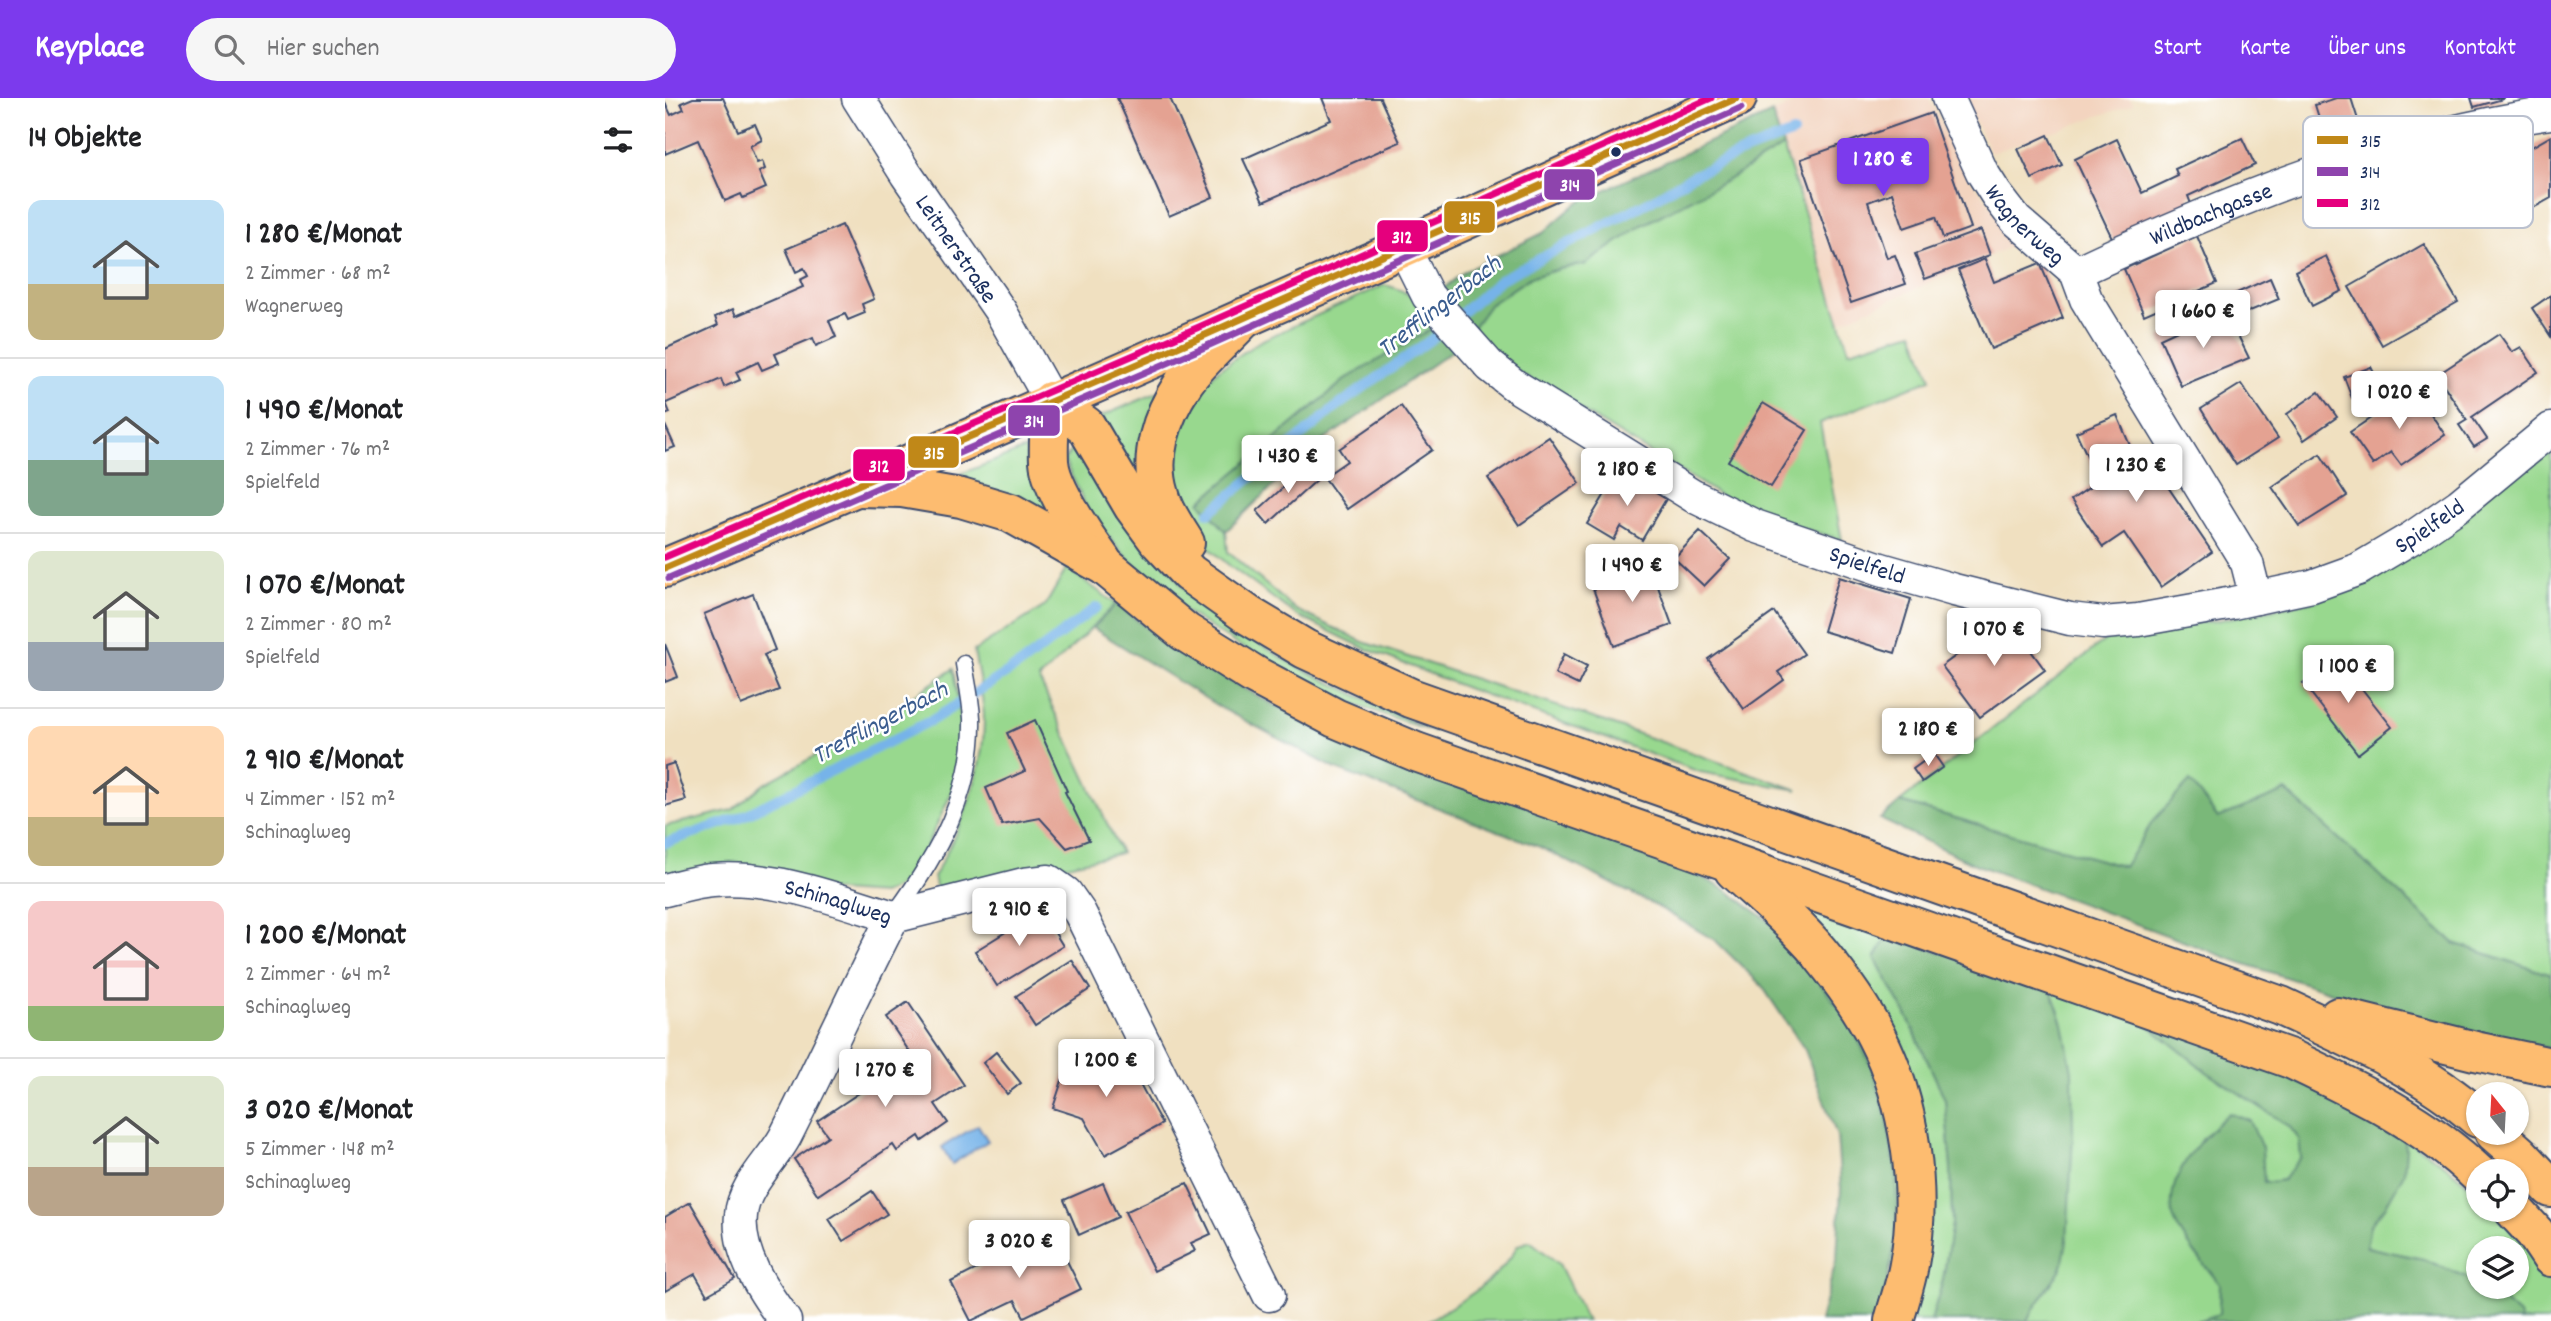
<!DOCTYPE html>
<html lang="de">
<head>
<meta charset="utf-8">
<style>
	:root { --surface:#fff; --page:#f6f6f6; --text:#202124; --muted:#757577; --line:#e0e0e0; --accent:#7c3aed }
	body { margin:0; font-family:Dekko,sans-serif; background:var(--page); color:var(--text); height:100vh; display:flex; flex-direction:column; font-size:26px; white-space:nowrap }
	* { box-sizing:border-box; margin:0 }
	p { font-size:23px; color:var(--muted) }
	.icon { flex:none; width:38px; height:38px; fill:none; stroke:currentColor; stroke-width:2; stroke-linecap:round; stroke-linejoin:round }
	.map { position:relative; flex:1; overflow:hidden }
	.sheet { display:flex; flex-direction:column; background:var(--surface); width:665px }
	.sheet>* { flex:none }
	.needle { width:46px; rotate:342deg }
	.buttons { position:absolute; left:1801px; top:984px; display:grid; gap:14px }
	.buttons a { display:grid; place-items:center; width:63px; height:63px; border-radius:50%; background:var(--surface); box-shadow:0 2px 5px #0004; font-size:35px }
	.price { position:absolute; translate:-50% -60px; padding:0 16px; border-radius:7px; background:#fff; color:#222; font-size:23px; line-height:46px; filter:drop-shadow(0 2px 4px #0008) }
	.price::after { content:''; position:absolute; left:50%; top:42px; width:21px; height:16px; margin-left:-10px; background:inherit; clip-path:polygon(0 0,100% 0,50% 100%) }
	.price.on { background:var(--accent); color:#fff }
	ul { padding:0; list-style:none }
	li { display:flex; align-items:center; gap:21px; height:175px; padding:0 28px }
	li+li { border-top:2px solid var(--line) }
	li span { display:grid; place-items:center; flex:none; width:196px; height:140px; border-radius:14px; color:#555 }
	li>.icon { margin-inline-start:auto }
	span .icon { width:84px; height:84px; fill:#fffc; stroke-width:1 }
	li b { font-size:30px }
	h2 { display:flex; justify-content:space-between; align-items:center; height:84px; padding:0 28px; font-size:30px }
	header { display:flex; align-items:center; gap:42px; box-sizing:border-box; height:98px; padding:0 35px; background:var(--accent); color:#fff }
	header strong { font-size:33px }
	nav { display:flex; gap:38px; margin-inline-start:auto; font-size:24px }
	.search { width:490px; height:63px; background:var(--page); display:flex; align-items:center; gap:18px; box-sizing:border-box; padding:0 24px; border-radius:38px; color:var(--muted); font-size:26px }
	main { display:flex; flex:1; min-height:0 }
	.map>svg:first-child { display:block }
	.built { fill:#f3d4bf }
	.green { fill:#98d88e; stroke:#5a8476; stroke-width:2 }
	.forest { fill:#7ab879; stroke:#4a746c; stroke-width:2 }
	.water { fill:#76b3e9; stroke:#4871a4; stroke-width:2 }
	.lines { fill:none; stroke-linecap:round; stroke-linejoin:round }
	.stream { stroke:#76b3e9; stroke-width:10 }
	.building { fill:#e4a292 }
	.service-casing { stroke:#3b4a6d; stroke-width:19 }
	.minor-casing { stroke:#3b4a6d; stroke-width:35 }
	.primary-casing { stroke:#3b4a6d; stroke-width:42 }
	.motorway-casing { stroke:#3b4a6d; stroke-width:42 }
	.service { stroke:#fff; stroke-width:16 }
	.minor { stroke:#fff; stroke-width:32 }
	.primary { stroke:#fdbc6f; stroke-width:38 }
	.motorway { stroke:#fdbc6f; stroke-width:38 }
	.bus-1-casing { stroke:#fff; stroke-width:12 }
	.bus-2-casing { stroke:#fff; stroke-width:12 }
	.bus-3-casing { stroke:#fff; stroke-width:12 }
	.bus-1 { stroke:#c08818; stroke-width:7 }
	.bus-2 { stroke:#8e44ad; stroke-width:7 }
	.bus-3 { stroke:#e5007d; stroke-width:7 }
	.bus-dot { fill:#1b2f5e; stroke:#fff; stroke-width:2.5 }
	.labels { text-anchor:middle; stroke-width:5; stroke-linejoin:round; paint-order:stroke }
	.street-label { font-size:24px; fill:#1b2f5e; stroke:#fff }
	.water-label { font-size:26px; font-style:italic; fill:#3b5d8f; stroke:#fff }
	.key { fill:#fff; stroke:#bbc1cf; stroke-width:2 }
	.key-label { font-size:19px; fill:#1b2f5e }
	.line-badge { stroke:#fff; stroke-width:2.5 }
	.badge-label { font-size:19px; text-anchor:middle; font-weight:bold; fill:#fff }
</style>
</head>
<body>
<header>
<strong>Keyplace</strong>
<div class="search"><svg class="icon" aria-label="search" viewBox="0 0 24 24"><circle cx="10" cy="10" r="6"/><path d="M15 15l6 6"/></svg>Hier suchen</div>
<nav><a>Start</a><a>Karte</a><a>Über uns</a><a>Kontakt</a></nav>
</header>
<main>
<section class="sheet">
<h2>14 Objekte<svg class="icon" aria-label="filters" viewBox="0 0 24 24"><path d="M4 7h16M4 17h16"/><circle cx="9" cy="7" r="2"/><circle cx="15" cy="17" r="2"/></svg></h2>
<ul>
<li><span style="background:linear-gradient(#bfe0f5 60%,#c2b280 0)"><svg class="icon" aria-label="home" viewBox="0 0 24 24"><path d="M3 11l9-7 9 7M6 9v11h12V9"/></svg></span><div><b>1 280 €/Monat</b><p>2 Zimmer · 68 m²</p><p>Wagnerweg</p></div></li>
<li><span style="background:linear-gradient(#bfe0f5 60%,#7fa58c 0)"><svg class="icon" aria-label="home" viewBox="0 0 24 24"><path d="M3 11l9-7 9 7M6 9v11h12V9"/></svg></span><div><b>1 490 €/Monat</b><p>2 Zimmer · 76 m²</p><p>Spielfeld</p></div></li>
<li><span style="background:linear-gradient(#dfe7d0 65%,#9aa5b1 0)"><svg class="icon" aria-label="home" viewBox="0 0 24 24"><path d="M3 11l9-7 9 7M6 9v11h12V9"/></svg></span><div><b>1 070 €/Monat</b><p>2 Zimmer · 80 m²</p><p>Spielfeld</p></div></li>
<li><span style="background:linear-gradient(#ffd9b3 65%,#c2b280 0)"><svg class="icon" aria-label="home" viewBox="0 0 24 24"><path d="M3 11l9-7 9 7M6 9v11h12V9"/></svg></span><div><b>2 910 €/Monat</b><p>4 Zimmer · 152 m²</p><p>Schinaglweg</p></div></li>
<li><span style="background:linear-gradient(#f6c9c9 75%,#8fb573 0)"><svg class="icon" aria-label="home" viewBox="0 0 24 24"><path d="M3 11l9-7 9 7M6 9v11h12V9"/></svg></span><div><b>1 200 €/Monat</b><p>2 Zimmer · 64 m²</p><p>Schinaglweg</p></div></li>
<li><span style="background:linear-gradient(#dfe7d0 65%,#b9a48a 0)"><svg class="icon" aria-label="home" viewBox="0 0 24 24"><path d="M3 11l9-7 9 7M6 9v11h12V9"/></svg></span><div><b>3 020 €/Monat</b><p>5 Zimmer · 148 m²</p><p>Schinaglweg</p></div></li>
</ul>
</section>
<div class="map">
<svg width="1886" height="1223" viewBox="0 0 1886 1223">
	<rect width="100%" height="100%" fill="#fff"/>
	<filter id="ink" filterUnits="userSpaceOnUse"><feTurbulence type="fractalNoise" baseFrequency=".0143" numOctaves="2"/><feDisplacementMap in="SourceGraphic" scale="14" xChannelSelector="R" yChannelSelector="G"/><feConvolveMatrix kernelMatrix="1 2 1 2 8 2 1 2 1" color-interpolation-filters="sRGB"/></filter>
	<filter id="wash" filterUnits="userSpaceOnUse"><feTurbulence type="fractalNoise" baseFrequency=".00686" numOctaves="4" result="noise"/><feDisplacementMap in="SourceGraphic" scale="28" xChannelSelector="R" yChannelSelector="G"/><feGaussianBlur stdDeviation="1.57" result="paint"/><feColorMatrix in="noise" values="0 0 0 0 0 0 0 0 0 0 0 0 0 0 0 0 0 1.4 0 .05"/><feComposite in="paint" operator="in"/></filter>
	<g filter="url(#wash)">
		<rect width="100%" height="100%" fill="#f0e0c0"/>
		<g class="built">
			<polygon points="1141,0 1264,0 1303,79 1356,144 1175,224 1107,15"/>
			<polygon points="1299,0 1465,0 1468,6 1326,55"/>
		</g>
		<g class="green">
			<polygon points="1118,48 1184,253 1248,234 1266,281 1155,325 1177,442 1123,426 1060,400 840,266 806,232 824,207 864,180 894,171 921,166 977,127 1063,82"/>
			<path d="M719,187c29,6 35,18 52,41l-90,53 -146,123 26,29 2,21 68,58 67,32 239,79 196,69 -98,-18 -231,-83 -105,-41 -68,-33 -65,-48 -23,-20 -21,-29 -15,-48 2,-27 31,-59 13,-14 42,-29z"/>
			<polygon points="503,290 484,408 435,319"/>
			<polygon points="413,345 518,489 568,530 629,567 769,634 659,595 571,546 514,509 464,462 426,419 399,362"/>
			<polygon points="366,349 400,431 274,384"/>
			<polygon points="1886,350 1886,877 1789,845 1621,693 1553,720 1525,684 1488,723 1460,769 1235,704 1450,534 1550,523 1653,502"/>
			<path d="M402,470l49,36 -77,75 82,174 -174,39 -11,-5 -2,-11c26,-47 50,-100 50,-155 0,-23 -6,-47 -10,-70l71,-45z"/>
			<polygon points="288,571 298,635 297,653 287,694 249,775 237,787 217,796 0,781 0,728 67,712 99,686 205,628"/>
			<polygon points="1108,792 1223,837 1210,860 1244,922 1280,1001 1286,1070 1287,1126 1278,1182 1266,1223 1245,1223"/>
			<polygon points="1385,889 1474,920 1542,974 1624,1028 1634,1041 1636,1059 1618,1082 1598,1085 1597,1050 1529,1154 1555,1186 1554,1216 1533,1223 1361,1223 1397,1169 1398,926"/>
			<polygon points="1739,1039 1784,1070 1813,1095 1813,1111 1831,1111 1873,1163 1886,1185 1886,1223 1856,1223 1854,1217 1822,1188 1852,1188 1852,1150 1813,1150 1813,1184 1758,1161 1701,1149 1705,1127 1720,1109"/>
			<path d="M865,1143l29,23 28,57h-160c35,-20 72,-40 91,-76z"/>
		</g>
		<g class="forest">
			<polygon points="1107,15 1118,48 1063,82 977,127 921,166 894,171 864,180 824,207 806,232 774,194 800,173 878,135 913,104"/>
			<polygon points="771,228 791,250 648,350 561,433 535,404 681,281"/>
			<polygon points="451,506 516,556 609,607 999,759 1063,793 1105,824 1182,919 1207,970 1222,1020 1231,1074 1232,1136 1220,1195 1210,1223 1155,1223 1172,1159 1176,1091 1172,1038 1140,952 1097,888 1051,843 993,809 875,749 671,671 556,610 428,530"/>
			<polygon points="1525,683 1553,720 1621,693 1789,845 1886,877 1886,951 1823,939 1703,906 1574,864 1307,765 1215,721 1235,704 1459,769 1488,723"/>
			<polygon points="1223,837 1385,889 1398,926 1407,973 1408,1037 1402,1143 1397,1169 1361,1223 1266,1223 1278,1182 1287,1126 1286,1070 1280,1001 1244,922 1210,860"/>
			<path d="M1474,920l141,53 124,66 2,12 -2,24 -19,34 -15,18 -4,22 57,12 55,23v4h9l32,29 2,6h-323l21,-7 1,-30c-12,-15 -45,-53 -48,-72 -4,-40 29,-74 57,-99l21,8 12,27 2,35 19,-3 18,-23 -2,-18 -10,-13 -82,-54z"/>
		</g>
		<polygon class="water" points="313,1027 323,1043 287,1066 277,1049"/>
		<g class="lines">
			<g class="stream">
				<polyline points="544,415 670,310 768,240 836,181 987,102 1025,79 1076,55 1128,35"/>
				<polyline points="0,745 76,719 269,621 356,566 432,509"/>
			</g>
		</g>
		<g id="blocks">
			<g class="building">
				<polygon points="28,0 58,0 73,33 90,26 97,42 85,48 92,65 97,63 100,71 94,74 101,90 78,100 76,96 60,103 33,42 0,56 0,4 6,17 19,11 16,5"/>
				<polygon points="452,0 505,0 548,99 504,118"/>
				<polygon points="657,0 715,0 735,44 598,104 578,61 666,22"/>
				<polygon points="1671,0 1686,0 1694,25 1659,36 1650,7"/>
				<polygon points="1806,0 1838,0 1838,1 1809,9"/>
				<polygon points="1266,15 1306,130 1278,140 1271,119 1239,130 1227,95 1203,104 1222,160 1230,157 1241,186 1186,205 1136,61"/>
				<polygon points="1383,37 1397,67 1367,81 1353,51"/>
				<polygon points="1886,38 1886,100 1845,123 1819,76"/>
				<polygon points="1577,40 1590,67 1523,98 1526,106 1448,142 1410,61 1452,41 1477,95 1513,78 1510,71"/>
				<polygon points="1725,62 1741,108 1682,129 1677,116 1648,127 1637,94"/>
				<polygon points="177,127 209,201 197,206 200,215 183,222 180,216 164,223 171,239 151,248 148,240 110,256 114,265 97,272 93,264 71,274 75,282 59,289 56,281 1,305 5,315 0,317 0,251 53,227 50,219 68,211 71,218 138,189 135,182 143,178 139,170 131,174 121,151"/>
				<polygon points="1316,132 1325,157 1260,181 1250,156"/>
				<polygon points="1532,138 1552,185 1479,217 1459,171"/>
				<polygon points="1759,146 1793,204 1717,247 1684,189"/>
				<polygon points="1661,158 1677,193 1647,208 1630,173"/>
				<polygon points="1320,161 1329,184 1375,165 1398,220 1326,251 1293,172"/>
				<polygon points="1605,180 1614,201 1573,218 1565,198"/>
				<polygon points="1886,197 1886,239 1867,210"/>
				<polygon points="1538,220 1542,230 1565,221 1584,260 1516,288 1495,240"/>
				<polygon points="1834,236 1847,254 1856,249 1873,274 1807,319 1822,341 1809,349 1794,327 1802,322 1772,277"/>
				<polygon points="1706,269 1715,287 1687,300 1679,279"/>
				<polygon points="1576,286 1613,340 1571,367 1536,311"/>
				<polygon points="1749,291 1780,337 1736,367 1726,354 1708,367 1685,334"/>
				<polygon points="1654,294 1672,319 1639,342 1622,316"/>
				<polygon points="1098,305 1142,332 1106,389 1063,363"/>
				<polygon points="736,308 767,352 682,411 659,379 682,363 674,351"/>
				<polygon points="1452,317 1466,350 1472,356 1478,352 1547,454 1496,489 1459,435 1438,449 1406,402 1434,383 1411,334"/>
				<polygon points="0,327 10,349 0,353"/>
				<polygon points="884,339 915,385 854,427 823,380"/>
				<polygon points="1655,356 1682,398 1634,428 1607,389"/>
				<polygon points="643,367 654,380 603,426 592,413"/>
				<polygon points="954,373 1001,401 977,442 956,429 949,442 922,426"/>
				<polygon points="1035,433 1065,461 1039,488 1009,460"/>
				<polygon points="984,464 1007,527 949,548 926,485"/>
				<polygon points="1174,479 1246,501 1230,555 1158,533"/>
				<polygon points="88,496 110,552 99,557 114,592 76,607 39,516"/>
				<polygon points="1109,514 1139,556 1113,574 1119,582 1079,611 1043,561"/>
				<polygon points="1342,520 1380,572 1315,619 1277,568"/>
				<polygon points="0,546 13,579 0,584"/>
				<polygon points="899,556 922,568 913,587 890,576"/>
				<polygon points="1672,559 1727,629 1693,656 1638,585"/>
				<polygon points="370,622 402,693 400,694 424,742 402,750 375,720 337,727 321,690 360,673 342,635"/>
				<polygon points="1269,656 1278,669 1257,684 1248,671"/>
				<polygon points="9,665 21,702 0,708 0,668"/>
				<polygon points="376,812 398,848 332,888 310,853"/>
				<polygon points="407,862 425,891 370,927 351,898"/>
				<polygon points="243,904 299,987 270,1006 283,1025 257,1043 254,1038 232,1053 228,1047 153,1097 129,1061 163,1038 152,1023 248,959 221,919"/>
				<polygon points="408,949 464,966 497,1026 440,1057 419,1020 388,1010"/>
				<polygon points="331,954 356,985 342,996 318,965"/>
				<polygon points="438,1085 453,1119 414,1137 399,1102"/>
				<polygon points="522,1085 546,1136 526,1145 530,1153 489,1173 460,1114"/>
				<polygon points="207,1093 222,1116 178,1143 164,1121"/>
				<polygon points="25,1104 70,1181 42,1197 30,1176 0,1193 0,1119"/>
				<polygon points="387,1133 416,1191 359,1219 350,1202 306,1223 286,1184"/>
			</g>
		</g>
	</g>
	<g filter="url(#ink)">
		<use href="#blocks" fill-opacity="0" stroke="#3b4a6d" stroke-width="2"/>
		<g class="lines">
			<defs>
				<path id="service" d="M231,814c41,-56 78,-121 76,-194 -1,-18 -5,-36 -8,-54"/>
				<g id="minor">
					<path id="s1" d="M193,0l48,76 95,138 50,89"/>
					<path id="s2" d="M1283,0l34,74 14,22 20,26 60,52 10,27 161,264 9,35"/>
					<path id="s3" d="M739,150l24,48 62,70 24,19 179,111 62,30 126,43 73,21 116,29 33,4 35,-3 95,-17 79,-17 47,-17 54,-32 46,-32 92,-76"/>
					<path id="s4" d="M1411,174c152,-71 308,-135 475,-159"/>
					<path id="s5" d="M0,792c16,-4 32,-9 48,-10 61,-5 123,19 180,37 -37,72 -71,147 -108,220 -13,24 -42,49 -44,78 -4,38 22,76 44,106"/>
					<polyline points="228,819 359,786 384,783 401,795 415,815 604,1197"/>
				</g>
				<path id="primary" d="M0,470c360,-151 717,-310 1072,-470"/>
				<g id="motorway">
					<path d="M386,303l35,25 47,80 25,34 31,33 59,42 57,34 106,49 870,308c68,32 140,62 197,112"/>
					<path d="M386,303c-1,20 -3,40 -2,60 2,28 36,76 53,100"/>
					<path d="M192,389l45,1 59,10 50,15 94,53 80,66 71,44 79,42 81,34 875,307c67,32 133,63 187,115"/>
					<path d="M520,445c-9,-15 -21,-31 -25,-48 -12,-38 1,-78 23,-111 12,-20 45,-48 62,-67"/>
					<path d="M1069,772c29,27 60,52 85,82 21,26 42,54 57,84 34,65 47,156 33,228 -3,19 -10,38 -15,57"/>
					<polyline points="1673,919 1810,953 1886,969"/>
					<polyline points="1829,1034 1854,1056 1886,1090"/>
					<polyline points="1848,1111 1870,1135 1886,1159"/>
				</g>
			</defs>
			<use href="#service" class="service-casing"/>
			<use href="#minor" class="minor-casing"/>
			<use href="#primary" class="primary-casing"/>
			<use href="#motorway" class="motorway-casing"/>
			<use href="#service" class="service"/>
			<use href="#minor" class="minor"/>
			<use href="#primary" class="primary"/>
			<use href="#motorway" class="motorway"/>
			<defs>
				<polyline id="bus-1" points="0,470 538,238 1072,0"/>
				<polyline id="bus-2" points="4,480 542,248 1076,10"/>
				<polyline id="bus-3" points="0,459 534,229 1046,0"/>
			</defs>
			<use href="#bus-1" class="bus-1-casing"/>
			<use href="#bus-2" class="bus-2-casing"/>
			<use href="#bus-3" class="bus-3-casing"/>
			<use href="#bus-1" class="bus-1"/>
			<use href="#bus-2" class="bus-2"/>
			<use href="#bus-3" class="bus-3"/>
		</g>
	</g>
	<circle class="bus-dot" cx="951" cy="54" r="6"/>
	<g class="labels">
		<g class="street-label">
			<text dy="8" stroke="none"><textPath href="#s4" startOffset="147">Wildbachgasse</textPath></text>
			<text dy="8" stroke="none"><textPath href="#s2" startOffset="150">Wagnerweg</textPath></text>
			<text dy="8" stroke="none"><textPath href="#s1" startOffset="180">Leitnerstraße</textPath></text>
			<text dy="8" stroke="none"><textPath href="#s3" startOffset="1164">Spielfeld</textPath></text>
			<text dy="8" stroke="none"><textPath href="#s3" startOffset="576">Spielfeld</textPath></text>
			<text dy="8" stroke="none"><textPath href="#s5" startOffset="177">Schinaglweg</textPath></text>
		</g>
		<g class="water-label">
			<text transform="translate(773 207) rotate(-38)" y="9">Trefflingerbach</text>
			<text transform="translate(214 623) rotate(-28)" y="9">Trefflingerbach</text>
		</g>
	</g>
	<rect x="1638" y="18" width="230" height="112" rx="10" class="key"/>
	<rect x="1652" y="38" width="31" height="8" fill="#c08818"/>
	<rect x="1652" y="69" width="31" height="9" fill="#8e44ad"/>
	<rect x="1652" y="101" width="31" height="8" fill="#e5007d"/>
	<g class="key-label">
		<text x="1695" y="49">315</text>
		<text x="1695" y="80">314</text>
		<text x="1695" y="112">312</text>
	</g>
	<g class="line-badge">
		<rect x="878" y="70" width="53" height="33" rx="7" fill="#8e44ad"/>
		<rect x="778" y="102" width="53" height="34" rx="7" fill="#c08818"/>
		<rect x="711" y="121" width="53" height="34" rx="7" fill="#e5007d"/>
		<rect x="342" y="306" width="54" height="33" rx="7" fill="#8e44ad"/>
		<rect x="242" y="337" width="53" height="34" rx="7" fill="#c08818"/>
		<rect x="187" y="350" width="54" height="34" rx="7" fill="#e5007d"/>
	</g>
	<g class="badge-label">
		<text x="905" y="93">314</text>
		<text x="805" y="126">315</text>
		<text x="737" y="145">312</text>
		<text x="369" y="329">314</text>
		<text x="269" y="361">315</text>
		<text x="214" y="374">312</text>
	</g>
</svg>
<div class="buttons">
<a><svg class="needle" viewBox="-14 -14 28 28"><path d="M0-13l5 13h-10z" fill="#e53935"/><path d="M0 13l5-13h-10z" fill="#757577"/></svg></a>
<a><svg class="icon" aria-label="locate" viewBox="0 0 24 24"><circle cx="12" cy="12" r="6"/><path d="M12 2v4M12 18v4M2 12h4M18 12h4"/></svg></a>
<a><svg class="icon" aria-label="layers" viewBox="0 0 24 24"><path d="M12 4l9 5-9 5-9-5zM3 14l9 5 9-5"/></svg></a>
</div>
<b class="price on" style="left:1218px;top:100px">1 280 €</b>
<b class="price" style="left:1538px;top:252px">1 660 €</b>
<b class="price" style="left:1734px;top:333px">1 020 €</b>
<b class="price" style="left:623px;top:397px">1 430 €</b>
<b class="price" style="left:1471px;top:406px">1 230 €</b>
<b class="price" style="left:962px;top:410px">2 180 €</b>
<b class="price" style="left:967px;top:506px">1 490 €</b>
<b class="price" style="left:1329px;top:570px">1 070 €</b>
<b class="price" style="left:1683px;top:607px">1 100 €</b>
<b class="price" style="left:1263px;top:670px">2 180 €</b>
<b class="price" style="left:354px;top:850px">2 910 €</b>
<b class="price" style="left:441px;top:1001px">1 200 €</b>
<b class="price" style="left:220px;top:1011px">1 270 €</b>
<b class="price" style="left:354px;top:1182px">3 020 €</b>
</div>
</main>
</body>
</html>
